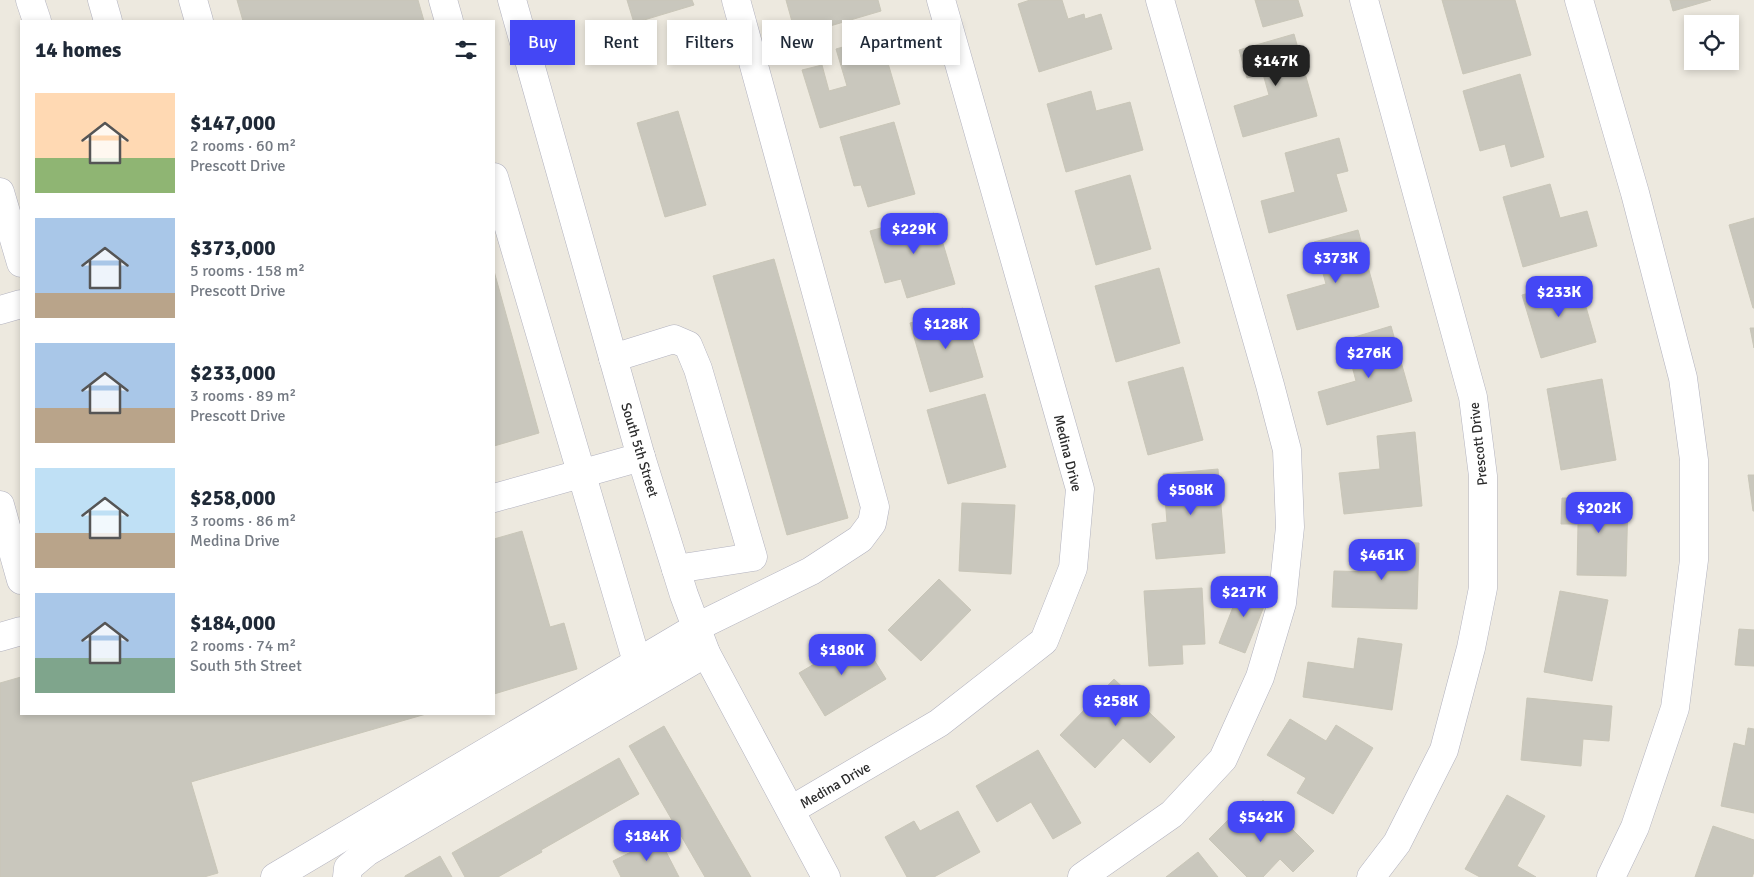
<!DOCTYPE html>
<html lang="en">
<head>
<meta charset="utf-8">
<style>
	:root { --surface:#fff; --page:#f6f6f7; --text:#1f2937; --muted:#747a83; --accent:#4447f5 }
	body { margin:0; font-family:Signika,sans-serif; background:var(--page); color:var(--text); height:100vh; display:flex; flex-direction:column; font-size:19px; white-space:nowrap }
	* { box-sizing:border-box; margin:0 }
	p { font-size:16px; color:var(--muted) }
	.icon { flex:none; width:28px; height:28px; fill:none; stroke:currentColor; stroke-width:2; stroke-linecap:round; stroke-linejoin:round }
	.map { position:relative; flex:1; overflow:hidden }
	.panel { position:absolute; left:20px; top:20px; width:475px; height:695px; display:flex; flex-direction:column; background:var(--surface); border-radius:0px; box-shadow:0 2px 8px #0003 }
	.panel>* { flex:none }
	.guide { position:absolute; left:510px; top:20px; width:475px; height:45px; display:flex; gap:10px }
	.controls { position:absolute; left:1684px; top:15px; display:grid; gap:10px }
	.controls a { display:grid; place-items:center; width:55px; height:55px; border-radius:0px; background:var(--surface); box-shadow:0 2px 8px #0003; font-size:25px }
	.price { position:absolute; translate:-50% -42px; padding:0 11px; border-radius:10px; background:var(--accent); color:#fff; font-size:16px; line-height:32px; filter:drop-shadow(0 1px 2px #0008) }
	.price::after { content:''; position:absolute; left:50%; top:30px; width:15px; height:11px; margin-left:-8px; background:inherit; clip-path:polygon(0 0,100% 0,50% 100%) }
	.price.selected { background:#222; color:#fff }
	ul { padding:0; list-style:none }
	li { display:flex; align-items:center; gap:15px; height:125px; padding:0 15px }
	li span { display:grid; place-items:center; flex:none; width:140px; height:100px; border-radius:0px; color:#555 }
	li>.icon { margin-inline-start:auto }
	span .icon { width:60px; height:60px; fill:#fffc; stroke-width:1 }
	li b { font-size:21px }
	h2 { display:flex; justify-content:space-between; align-items:center; height:60px; padding:0 15px; font-size:21px }
	.chip { padding:0 18px; border-radius:0px; background:var(--surface); box-shadow:0 2px 8px #0003; font-size:18px; line-height:45px }
	.chip.selected { background:var(--accent); color:#fff }
	.map>svg:first-child { display:block }
	.building { fill:#c9c7bd; stroke:#c9c6b8 }
	.lines { fill:none; stroke-linecap:round; stroke-linejoin:round }
	.minor-casing { stroke:#b2b2bf; stroke-width:29 }
	.minor { stroke:#fff; stroke-width:28 }
	.labels { text-anchor:middle; stroke-width:4.5; stroke-linejoin:round; paint-order:stroke }
	.street-label { font-size:14px; fill:#2c2c2c; stroke:#fff }
</style>
</head>
<body>
<div class="map">
<svg width="1754" height="877" viewBox="0 0 1754 877">
	<rect width="100%" height="100%" fill="#ede9df"/>
	<g class="building">
		<polygon points="237,0 418,0 424,21 243,21"/>
		<polygon points="627,0 692,0 694,5 634,23"/>
		<polygon points="786,0 878,0 881,11 796,36"/>
		<polygon points="1030,0 1062,0 1068,19 1084,14 1085,19 1101,14 1112,49 1039,72 1018,4"/>
		<polygon points="1255,0 1298,0 1303,16 1263,27"/>
		<polygon points="1442,0 1515,0 1531,55 1463,74"/>
		<polygon points="1670,0 1711,0 1673,11"/>
		<polygon points="1294,34 1317,116 1243,137 1234,106 1269,95 1263,74 1247,78 1239,50"/>
		<polygon points="880,36 900,104 820,128 802,70 822,65 829,91 847,86 836,49"/>
		<polygon points="1520,74 1544,157 1511,167 1505,144 1480,151 1463,91"/>
		<polygon points="1091,91 1096,111 1130,102 1143,150 1066,172 1047,104"/>
		<polygon points="678,111 706,205 665,217 637,123"/>
		<polygon points="894,122 915,194 868,207 861,185 854,186 840,137"/>
		<polygon points="1339,138 1348,171 1336,174 1347,211 1269,233 1261,201 1295,192 1285,153"/>
		<polygon points="1130,175 1151,249 1096,265 1075,191"/>
		<polygon points="1550,184 1560,218 1587,211 1597,246 1523,267 1503,197"/>
		<polygon points="934,213 955,284 907,298 901,279 885,283 870,231"/>
		<polygon points="1754,218 1754,308 1753,308 1729,225"/>
		<polygon points="1358,230 1379,307 1297,330 1287,295 1326,284 1314,242"/>
		<polygon points="774,259 848,518 787,535 713,276"/>
		<polygon points="1159,268 1180,343 1116,362 1095,286"/>
		<polygon points="494,271 539,433 494,446"/>
		<polygon points="1578,279 1596,342 1541,358 1522,295"/>
		<polygon points="963,308 983,377 930,392 910,323"/>
		<polygon points="1391,326 1412,401 1327,425 1318,392 1356,381 1345,340"/>
		<polygon points="1750,328 1754,328 1754,348"/>
		<polygon points="1183,367 1203,440 1148,455 1128,382"/>
		<polygon points="1602,379 1616,460 1561,470 1547,389"/>
		<polygon points="985,394 1006,467 948,484 927,410"/>
		<polygon points="1415,432 1422,506 1344,514 1339,473 1380,469 1377,436"/>
		<polygon points="1218,469 1225,553 1156,559 1152,524 1167,522 1163,474"/>
		<polygon points="1748,475 1754,475 1754,511 1753,511"/>
		<polygon points="1562,498 1628,499 1626,576 1577,575 1578,524 1561,524"/>
		<polygon points="962,503 1015,505 1011,574 959,571"/>
		<polygon points="522,531 550,627 564,623 577,669 494,694 494,539"/>
		<polygon points="1380,542 1419,543 1417,609 1332,607 1334,571 1379,572"/>
		<polygon points="939,579 971,610 921,661 888,630"/>
		<polygon points="1242,584 1269,594 1245,653 1219,643"/>
		<polygon points="1202,588 1205,644 1182,645 1183,664 1149,666 1144,591"/>
		<polygon points="1560,591 1608,600 1592,681 1544,672"/>
		<polygon points="1739,629 1754,630 1754,666 1735,665"/>
		<polygon points="860,637 886,679 825,716 799,673"/>
		<polygon points="1358,638 1402,644 1392,710 1303,697 1308,662 1354,669"/>
		<polygon points="21,677 21,714 426,714 191,782 218,873 204,877 0,877 0,683"/>
		<polygon points="1114,679 1175,737 1150,763 1123,738 1095,768 1060,735"/>
		<polygon points="1527,698 1612,706 1609,741 1583,739 1581,766 1521,760"/>
		<polygon points="1290,719 1326,741 1336,725 1373,748 1333,814 1297,793 1306,778 1267,755"/>
		<polygon points="664,726 751,877 705,877 629,746"/>
		<polygon points="1748,728 1754,729 1754,813 1721,806 1734,743 1745,746"/>
		<polygon points="1038,750 1081,823 1053,839 1031,802 997,822 976,786"/>
		<polygon points="619,758 639,794 541,850 542,852 498,877 465,877 452,853"/>
		<polygon points="1507,795 1545,816 1517,866 1536,877 1480,877 1465,869"/>
		<polygon points="1263,800 1314,851 1293,872 1280,859 1263,877 1247,877 1209,839 1231,817 1238,825"/>
		<polygon points="958,811 980,852 934,877 907,877 885,837 914,821 920,831"/>
		<polygon points="1713,826 1754,840 1754,872 1752,877 1695,877"/>
		<polygon points="659,838 679,877 621,877 613,861"/>
		<polygon points="1198,852 1218,877 1166,877"/>
		<polygon points="440,856 452,877 405,877 405,876"/>
	</g>
	<g class="lines">
		<defs>
			<g id="minor">
				<polyline points="30,0 37,21"/>
				<polyline points="102,0 108,21"/>
				<polyline points="193,0 199,21"/>
				<polyline points="443,0 449,21"/>
				<polyline points="512,0 641,457 684,595 706,653 826,877"/>
				<polyline points="1364,0 1473,397 1483,476 1483,588 1471,648 1444,750 1397,843 1371,877"/>
				<polyline points="1579,0 1635,193 1683,378 1694,460 1694,560 1675,708 1635,827 1611,877"/>
				<polyline points="494,177 637,662"/>
				<polyline points="0,192 21,263"/>
				<polyline points="0,310 21,304"/>
				<polyline points="613,358 674,339 688,345 698,369 753,557 676,569"/>
				<polyline points="494,498 641,457"/>
				<polyline points="0,505 21,580"/>
				<polyline points="0,637 21,631"/>
				<polyline points="791,810 939,723 1044,641 1073,568 1080,489 941,0"/>
				<polyline points="275,877 697,627 811,571 860,539 872,523 875,507 736,0"/>
				<polyline points="347,877 348,868 367,852 706,653"/>
				<polyline points="1082,877 1172,814 1223,759 1260,677 1282,603 1290,527 1287,450 1270,385 1160,0"/>
			</g>
		</defs>
		<use href="#minor" class="minor-casing"/>
		<use href="#minor" class="minor"/>
	</g>
	<g class="labels">
		<g class="street-label">
			<text transform="translate(1478 444) rotate(-96)" y="5">Prescott Drive</text>
			<text transform="translate(640 450) rotate(73)" y="5">South 5th Street</text>
			<text transform="translate(1068 453) rotate(76)" y="5">Medina Drive</text>
			<text transform="translate(835 785) rotate(-30)" y="5">Medina Drive</text>
		</g>
	</g>
</svg>
<div class="controls">
<a><svg class="icon" aria-label="locate" viewBox="0 0 24 24"><circle cx="12" cy="12" r="6"/><path d="M12 2v4M12 18v4M2 12h4M18 12h4"/></svg></a>
</div>
<b class="price selected" style="left:1276px;top:87px">$147K</b>
<b class="price" style="left:914px;top:255px">$229K</b>
<b class="price" style="left:1336px;top:284px">$373K</b>
<b class="price" style="left:1559px;top:318px">$233K</b>
<b class="price" style="left:946px;top:350px">$128K</b>
<b class="price" style="left:1369px;top:379px">$276K</b>
<b class="price" style="left:1191px;top:516px">$508K</b>
<b class="price" style="left:1599px;top:534px">$202K</b>
<b class="price" style="left:1382px;top:581px">$461K</b>
<b class="price" style="left:1244px;top:618px">$217K</b>
<b class="price" style="left:842px;top:676px">$180K</b>
<b class="price" style="left:1116px;top:727px">$258K</b>
<b class="price" style="left:1261px;top:843px">$542K</b>
<b class="price" style="left:647px;top:862px">$184K</b>
<div class="guide">
<a class="chip selected">Buy</a>
<a class="chip">Rent</a>
<a class="chip">Filters</a>
<a class="chip">New</a>
<a class="chip">Apartment</a>
</div>
<section class="panel">
<h2>14 homes<svg class="icon" aria-label="filters" viewBox="0 0 24 24"><path d="M4 7h16M4 17h16"/><circle cx="9" cy="7" r="2"/><circle cx="15" cy="17" r="2"/></svg></h2>
<ul>
<li><span style="background:linear-gradient(#ffd9b3 65%,#8fb573 0)"><svg class="icon" aria-label="home" viewBox="0 0 24 24"><path d="M3 11l9-7 9 7M6 9v11h12V9"/></svg></span><div><b>$147,000</b><p>2 rooms · 60 m²</p><p>Prescott Drive</p></div></li>
<li><span style="background:linear-gradient(#a9c7e8 75%,#b9a48a 0)"><svg class="icon" aria-label="home" viewBox="0 0 24 24"><path d="M3 11l9-7 9 7M6 9v11h12V9"/></svg></span><div><b>$373,000</b><p>5 rooms · 158 m²</p><p>Prescott Drive</p></div></li>
<li><span style="background:linear-gradient(#a9c7e8 65%,#b9a48a 0)"><svg class="icon" aria-label="home" viewBox="0 0 24 24"><path d="M3 11l9-7 9 7M6 9v11h12V9"/></svg></span><div><b>$233,000</b><p>3 rooms · 89 m²</p><p>Prescott Drive</p></div></li>
<li><span style="background:linear-gradient(#bfe0f5 65%,#b9a48a 0)"><svg class="icon" aria-label="home" viewBox="0 0 24 24"><path d="M3 11l9-7 9 7M6 9v11h12V9"/></svg></span><div><b>$258,000</b><p>3 rooms · 86 m²</p><p>Medina Drive</p></div></li>
<li><span style="background:linear-gradient(#a9c7e8 65%,#7fa58c 0)"><svg class="icon" aria-label="home" viewBox="0 0 24 24"><path d="M3 11l9-7 9 7M6 9v11h12V9"/></svg></span><div><b>$184,000</b><p>2 rooms · 74 m²</p><p>South 5th Street</p></div></li>
</ul>
</section>
</div>
</body>
</html>
